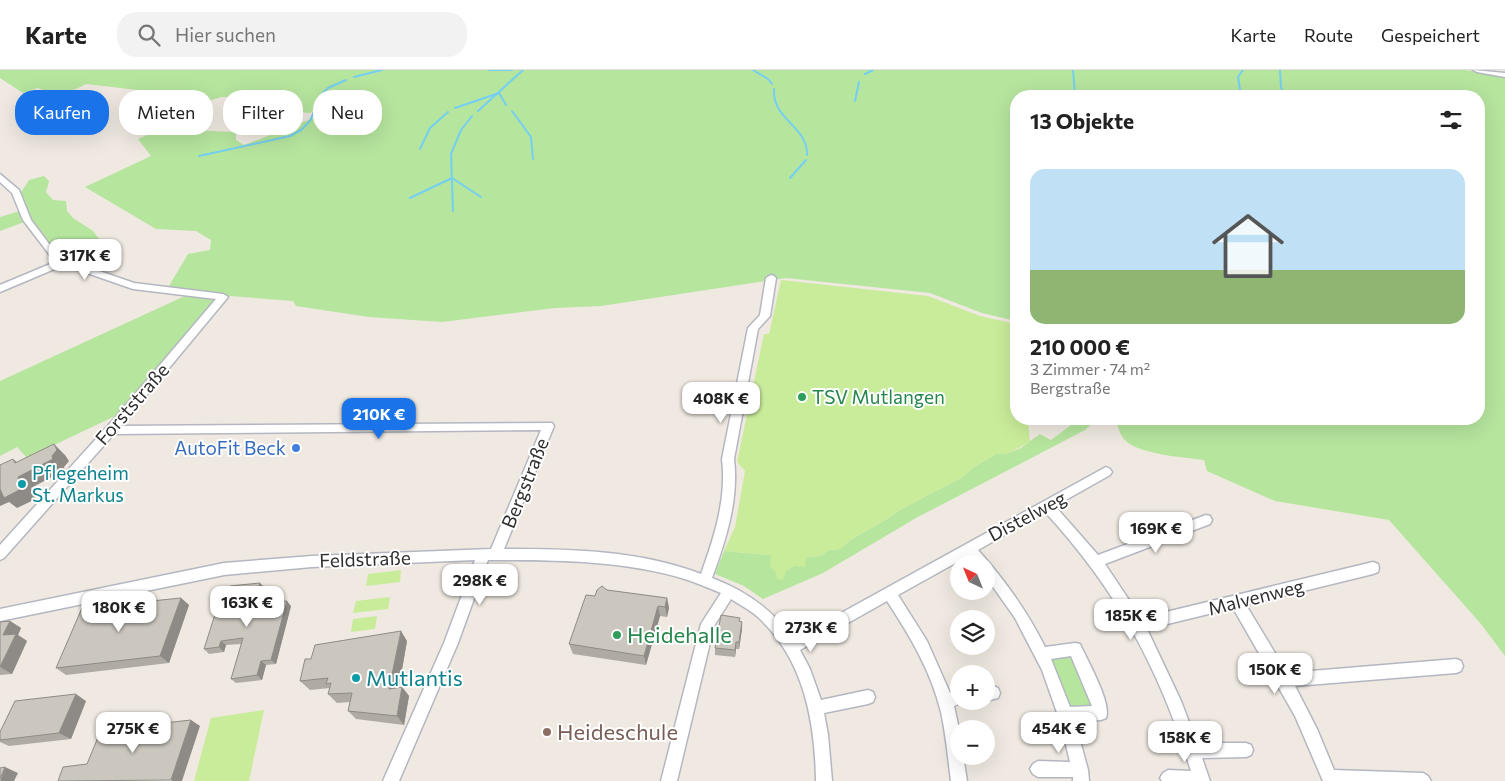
<!DOCTYPE html>
<html lang="de">
<head>
<meta charset="utf-8">
<style>
	:root { --surface:#fff; --page:#f2f2f2; --text:#222; --muted:#767676; --line:#e0e0e0; --accent:#1a73e8 }
	body { margin:0; font-family:Commissioner,sans-serif; background:var(--page); color:var(--text); height:100vh; display:flex; flex-direction:column; font-size:19px; white-space:nowrap }
	* { box-sizing:border-box; margin:0 }
	p { font-size:16px; color:var(--muted) }
	.icon { flex:none; width:28px; height:28px; fill:none; stroke:currentColor; stroke-width:2; stroke-linecap:round; stroke-linejoin:round }
	.map { position:relative; flex:1; overflow:hidden }
	.side { position:absolute; left:1010px; top:20px; width:475px; height:335px; display:flex; flex-direction:column; background:var(--surface); border-radius:20px; box-shadow:0 5px 20px #0002 }
	.side>* { flex:none }
	.top-card { position:absolute; left:15px; top:20px; width:475px; height:45px; display:flex; gap:10px }
	.needle { width:32px; rotate:317deg }
	.buttons { position:absolute; left:950px; top:485px; display:grid; gap:10px }
	.buttons a { display:grid; place-items:center; width:45px; height:45px; border-radius:50%; background:var(--surface); box-shadow:0 5px 20px #0002; font-size:25px }
	.price { position:absolute; translate:-50% -42px; padding:0 11px; border-radius:10px; background:#fff; color:#222; font-size:16px; line-height:32px; filter:drop-shadow(0 1px 2px #0008) }
	.price::after { content:''; position:absolute; left:50%; top:30px; width:15px; height:11px; margin-left:-8px; background:inherit; clip-path:polygon(0 0,100% 0,50% 100%) }
	.price.selected { background:var(--accent); color:#fff }
	ul { padding:0; list-style:none }
	li { display:grid; align-content:center; gap:10px; height:265px; padding:0 20px }
	li+li { border-top:1px solid var(--line) }
	li span { display:grid; place-items:center; height:155px; border-radius:15px; color:#555 }
	li>.icon { margin-inline-start:auto }
	span .icon { width:90px; height:90px; fill:#fffc; stroke-width:1 }
	li b { font-size:21px }
	h2 { display:flex; justify-content:space-between; align-items:center; height:60px; padding:0 20px; font-size:21px }
	.chip { padding:0 18px; border-radius:20px; background:var(--surface); box-shadow:0 5px 20px #0002; font-size:18px; line-height:45px }
	.chip.selected { background:var(--accent); color:#fff }
	header { display:flex; align-items:center; gap:30px; box-sizing:border-box; height:70px; padding:0 25px; background:var(--surface); border-bottom:1px solid var(--line) }
	header strong { font-size:24px }
	nav { display:flex; gap:28px; margin-inline-start:auto; font-size:18px }
	.search { width:350px; height:45px; background:var(--page); display:flex; align-items:center; gap:12px; box-sizing:border-box; padding:0 18px; border-radius:20px; color:var(--muted); font-size:19px }
	.map>svg:first-child { display:block }
	.green { fill:#b6e59e }
	.pitch { fill:#c9ec9a }
	.lines { fill:none; stroke-linecap:round; stroke-linejoin:round }
	.stream { stroke:#75cff0; stroke-width:2 }
	.minor-casing { stroke:#b4b7c1; stroke-width:3 }
	.minor { fill:#fff; fill-rule:evenodd }
	.wall { fill:#afaba4 }
	.shaded-wall { fill:#8e8b86 }
	.building { fill:#cbc7bf; stroke:#8e8b86 }
	.leisure-dot { fill:#2e9e5b; stroke:#fff; stroke-width:2 }
	.shop-dot { fill:#3f7fe0; stroke:#fff; stroke-width:2 }
	.culture-dot { fill:#0f9aa8; stroke:#fff; stroke-width:2 }
	.education-dot { fill:#8d6e63; stroke:#fff; stroke-width:2 }
	.labels { text-anchor:middle; stroke-width:4; stroke-linejoin:round; paint-order:stroke }
	.leisure-label { font-size:19px; fill:#27864d; stroke:#fff; text-anchor:start }
	.street-label { font-size:19px; fill:#2e2e2e; stroke:#fff }
	.shop-label { font-size:19px; fill:#366cbe; stroke:#fff; text-anchor:end }
	.culture-label { font-size:19px; fill:#0d838f; stroke:#fff; text-anchor:start }
	.near-leisure-label { font-size:22px; fill:#27864d; stroke:#fff; text-anchor:start }
	.near-culture-label { font-size:22px; fill:#0d838f; stroke:#fff; text-anchor:start }
	.near-education-label { font-size:22px; fill:#785e54; stroke:#fff; text-anchor:start }
</style>
</head>
<body>
<header>
<strong>Karte</strong>
<div class="search"><svg class="icon" aria-label="search" viewBox="0 0 24 24"><circle cx="10" cy="10" r="6"/><path d="M15 15l6 6"/></svg>Hier suchen</div>
<nav><a>Karte</a><a>Route</a><a>Gespeichert</a></nav>
</header>
<div class="map">
<svg width="1505" height="711" viewBox="0 0 1505 711">
	<rect width="100%" height="100%" fill="#efe9e1"/>
	<g class="green">
		<path d="M0,0h1465l40,6v580l-24,-32 -92,-104 -114,-19 -68,-30 -3,-11c-21,-3 -60,-5 -77,-18 -6,-5 -7,-10 -10,-17l-18,-6h380v-323h-463v225l-34,-8 -52,-20 -144,-15 -185,28 -46,2 -113,14 -73,-5 -73,-11 -3,-5 -127,-10 22,-37 22,-4 1,-10 -15,-9 -40,-2 -71,-42 66,-31 -13,-17 22,-10 76,3v8l8,5 62,-24 55,-26 -41,8 -10,10 -13,-1 -15,-6 4,-3 -13,-2 -13,3 -12,-7h-27l-24,8 -36,20 -32,-1 3,-5 31,-14 -17,-14 -60,-7 -26,13 -22,-9 -15,5 -23,-15z"/>
		<polygon points="44,106 49,111 46,122 53,130 66,131 67,141 73,148 93,161 99,169 107,175 80,175 59,185 31,150 20,124 29,110"/>
		<polygon points="20,141 24,152 0,161 0,147"/>
		<polygon points="187,225 213,228 215,231 162,294 115,346 27,388 17,377 0,386 0,311"/>
		<polygon points="1088,349 1097,349 1085,360 916,448 823,503 763,529 744,516 715,504 724,481 771,485 786,501 807,487 820,486 829,480 840,479 850,470 887,449 903,438 961,408 974,397 996,384 1009,383 1021,378 1040,364 1051,370 1075,352"/>
		<polygon points="1072,584 1095,636 1068,637 1048,588"/>
	</g>
	<g class="pitch">
		<polygon points="781,210 928,226 980,246 1016,254 1016,349 1028,349 1030,372 1009,383 996,384 974,397 961,408 903,438 887,449 850,470 840,479 829,480 820,486 807,487 805,497 793,496 786,501 783,510 777,509 775,501 770,497 771,485 724,481 735,457 745,401 737,392 764,264 769,264"/>
		<polygon points="401,500 400,512 366,516 368,504"/>
		<polygon points="390,527 388,539 353,543 356,531"/>
		<polygon points="377,546 375,559 351,562 353,549"/>
		<polygon points="264,640 249,711 194,711 211,648"/>
	</g>
	<g class="lines">
		<g class="stream">
			<polyline points="489,0 512,0"/>
			<polyline points="753,0 768,9 772,14"/>
			<polyline points="1073,0 1075,26"/>
			<polyline points="1280,0 1281,17 1284,26"/>
			<polyline points="865,4 873,0"/>
			<polyline points="354,7 382,0"/>
			<path d="M774,19c-2,31 34,37 33,66"/>
			<polyline points="1241,26 1238,7 1243,0"/>
			<polyline points="855,31 859,12"/>
			<polyline points="455,38 499,23 506,35"/>
			<polyline points="478,41 523,0"/>
			<polyline points="512,41 531,67 533,89"/>
			<polyline points="420,79 430,58 448,42"/>
			<polyline points="199,86 290,66 301,60 310,51 321,25 328,18 346,10"/>
			<polyline points="790,108 806,90"/>
			<polyline points="410,128 452,108 481,127"/>
			<polyline points="453,141 451,84 461,60 472,46"/>
		</g>
		<defs>
			<g id="minor">
				<polygon points="1473,0 1505,3 1505,7 1477,2"/>
				<path d="M0,104l19,16 12,30 28,37 75,26 89,11 5,3 -107,129 431,-3 2,3 -50,123c65,0 135,1 197,25 13,-36 26,-76 21,-115l26,-131 12,-13 6,-37 5,-3 3,1 2,2 -6,38 -12,13 -24,130c5,40 -8,81 -22,119 34,13 61,32 82,61l312,-172 4,2 2,3 -2,3 -55,31 43,49 108,-40 4,1 2,4 -2,4 -105,40 36,54 232,-56 5,2 1,4 -1,4 -5,2 -127,31 41,68 169,-14 5,2 2,5 -2,5 -5,2 -161,13 22,43 17,41 89,3 5,3 3,5h-108l-28,-65 -62,-108 -86,21 34,72 16,42h49l5,2 2,5 -2,5 -5,2 -44,1 8,23h-48l-2,-3 3,-5 5,-3 23,1c-31,-101 -74,-181 -146,-259l-67,38c26,29 49,61 67,97l30,-4 5,1c7,16 32,59 26,74l-5,2 -26,2 13,48 1,11h-16v-4h-35l-5,-3 -3,-5 3,-5 5,-3 32,1 -9,-38 -19,-54 -27,-52 -29,-41v-13h-11l-7,-8 -70,39 29,46 23,52 9,-2v10h6l-11,5 5,23v27h4l4,25h-16c-3,-23 -5,-46 -10,-69 -10,-41 -31,-76 -54,-111l-87,49 10,19 11,31 47,-10 5,2 2,5 -2,5 -5,2 -44,9 4,22 4,46h-16c-1,-60 -12,-120 -56,-162 -8,-8 -20,-14 -29,-20l-17,27 -37,155h-16l40,-157 20,-31c-12,-5 -24,-10 -36,-14 -63,-19 -132,-19 -197,-19l-30,83 -59,138h-16l61,-138 31,-83 -163,7 -88,8 -224,46v-12l224,-46 88,-7 179,-7 50,-119 -427,4 -110,124 -4,2v-15l114,-126 102,-120 -83,-10 -69,-24 -64,27v-7l55,-23 -32,-42 -11,-27 -12,-11zM1071,586l21,50 -22,1 -19,-48z"/>
				<polygon points="993,616 998,618 1000,623 998,628 986,631 986,617"/>
			</g>
		</defs>
		<use href="#minor" class="minor-casing"/>
		<use href="#minor" class="minor"/>
	</g>
	<g class="wall">
		<polygon points="265,518 258,541 269,540 291,536 276,594 266,595 262,610 236,613 231,609 241,574 226,575 224,582 209,584 204,579 225,532"/>
		<polygon points="607,520 667,528 669,538 667,547 660,546 646,595 573,584 569,574 595,526"/>
		<polygon points="181,528 189,535 169,593 66,605 56,598"/>
		<polygon points="10,551 21,558 18,565 27,571 12,604 0,605 0,552"/>
		<polygon points="740,551 742,552 742,559 739,579 736,579 735,587 715,585 715,578"/>
		<polygon points="407,571 399,617 402,617 409,626 404,655 356,649 348,641 350,632 337,633 328,624 330,618 310,620 300,611"/>
		<polygon points="86,631 71,669 9,676 0,672 0,662"/>
	</g>
	<g class="shaded-wall">
		<polygon points="54,374 65,385 69,391 64,397 65,400 31,418 36,429 17,438 9,432 0,436 0,419 18,407 15,393 13,389 26,400 52,386"/>
		<polygon points="260,513 265,518 256,547 252,542"/>
		<polygon points="181,528 189,535 169,593 160,586"/>
		<polygon points="667,528 669,538 667,547 665,537"/>
		<polygon points="287,531 291,536 276,594 271,590"/>
		<polygon points="658,536 660,546 646,595 644,586"/>
		<polygon points="10,551 21,558 18,565 27,571 12,604 0,597 3,565"/>
		<polygon points="742,552 742,559 739,579 739,572"/>
		<polygon points="401,561 407,571 397,628 389,619"/>
		<polygon points="221,571 226,575 224,582 219,577"/>
		<polygon points="736,572 736,579 735,587 735,580"/>
		<polygon points="261,591 266,595 262,610 257,605"/>
		<polygon points="402,617 409,626 404,655 397,646"/>
		<polygon points="76,624 86,631 71,669 59,663"/>
		<polygon points="191,650 200,656 182,711 172,711 171,710"/>
		<polygon points="5,697 18,703 14,711 0,711"/>
	</g>
	<g class="building">
		<polygon points="54,374 57,380 52,386 53,389 18,407 23,418 4,428 0,419 0,395 13,389 15,393"/>
		<polygon points="260,513 252,542 269,540 271,532 287,531 271,590 261,591 257,605 231,609 243,568 221,571 219,577 204,579 219,532 225,532 230,516"/>
		<polygon points="602,516 607,520 667,528 665,537 658,536 644,586 569,574 586,525 595,526 597,520"/>
		<polygon points="181,528 160,586 56,598 82,538"/>
		<polygon points="721,545 740,548 739,551 742,552 739,572 736,572 735,580 715,578"/>
		<polygon points="10,551 3,565 16,564 0,597 0,552"/>
		<polygon points="401,561 389,619 402,617 397,646 348,641 352,623 328,624 331,613 326,614 328,608 300,611 305,589 311,589 315,575"/>
		<polygon points="76,624 59,663 0,670 0,662 15,631"/>
		<polygon points="191,650 171,710 58,711 63,697 87,694 101,660"/>
		<polygon points="5,697 0,709 0,698"/>
	</g>
	<g class="leisure-dot">
		<circle cx="802" cy="327" r="5"/>
		<circle cx="617" cy="565" r="5"/>
	</g>
	<circle class="shop-dot" cx="296" cy="378" r="5"/>
	<g class="culture-dot">
		<circle cx="22" cy="414" r="5"/>
		<circle cx="356" cy="608" r="5"/>
	</g>
	<circle class="education-dot" cx="547" cy="662" r="5"/>
	<g class="labels">
		<g class="leisure-label">
			<text x="812" y="334">TSV Mutlangen</text>
		</g>
		<g class="street-label">
			<text transform="translate(132 334) rotate(-49)" y="7">Forststraße</text>
			<text transform="translate(525 413) rotate(-68)" y="7">Bergstraße</text>
			<text transform="translate(1027 446) rotate(-28)" y="7">Distelweg</text>
			<text transform="translate(365 489) rotate(-2)" y="7">Feldstraße</text>
			<text transform="translate(1256 527) rotate(-14)" y="7">Malvenweg</text>
		</g>
		<g class="shop-label">
			<text x="286" y="385">AutoFit Beck</text>
		</g>
		<g class="culture-label">
			<text x="32" y="410">Pflegeheim<tspan x="32" dy="22">St. Markus</tspan></text>
		</g>
		<g class="near-leisure-label">
			<text x="627" y="573">Heidehalle</text>
		</g>
		<g class="near-culture-label">
			<text x="366" y="616">Mutlantis</text>
		</g>
		<g class="near-education-label">
			<text x="557" y="670">Heideschule</text>
		</g>
	</g>
</svg>
<div class="buttons">
<a><svg class="needle" viewBox="-14 -14 28 28"><path d="M0-13l5 13h-10z" fill="#e53935"/><path d="M0 13l5-13h-10z" fill="#767676"/></svg></a>
<a><svg class="icon" aria-label="layers" viewBox="0 0 24 24"><path d="M12 4l9 5-9 5-9-5zM3 14l9 5 9-5"/></svg></a>
<a>+</a>
<a>−</a>
</div>
<b class="price" style="left:85px;top:211px">317K €</b>
<b class="price" style="left:721px;top:354px">408K €</b>
<b class="price selected" style="left:379px;top:370px">210K €</b>
<b class="price" style="left:1156px;top:484px">169K €</b>
<b class="price" style="left:480px;top:536px">298K €</b>
<b class="price" style="left:247px;top:558px">163K €</b>
<b class="price" style="left:119px;top:563px">180K €</b>
<b class="price" style="left:1131px;top:571px">185K €</b>
<b class="price" style="left:811px;top:583px">273K €</b>
<b class="price" style="left:1275px;top:625px">150K €</b>
<b class="price" style="left:133px;top:684px">275K €</b>
<b class="price" style="left:1059px;top:684px">454K €</b>
<b class="price" style="left:1185px;top:693px">158K €</b>
<div class="top-card">
<a class="chip selected">Kaufen</a>
<a class="chip">Mieten</a>
<a class="chip">Filter</a>
<a class="chip">Neu</a>
</div>
<section class="side">
<h2>13 Objekte<svg class="icon" aria-label="filters" viewBox="0 0 24 24"><path d="M4 7h16M4 17h16"/><circle cx="9" cy="7" r="2"/><circle cx="15" cy="17" r="2"/></svg></h2>
<ul>
<li><span style="background:linear-gradient(#bfe0f5 65%,#8fb573 0)"><svg class="icon" aria-label="home" viewBox="0 0 24 24"><path d="M3 11l9-7 9 7M6 9v11h12V9"/></svg></span><div><b>210 000 €</b><p>3 Zimmer · 74 m²</p><p>Bergstraße</p></div></li>
</ul>
</section>
</div>
</body>
</html>
